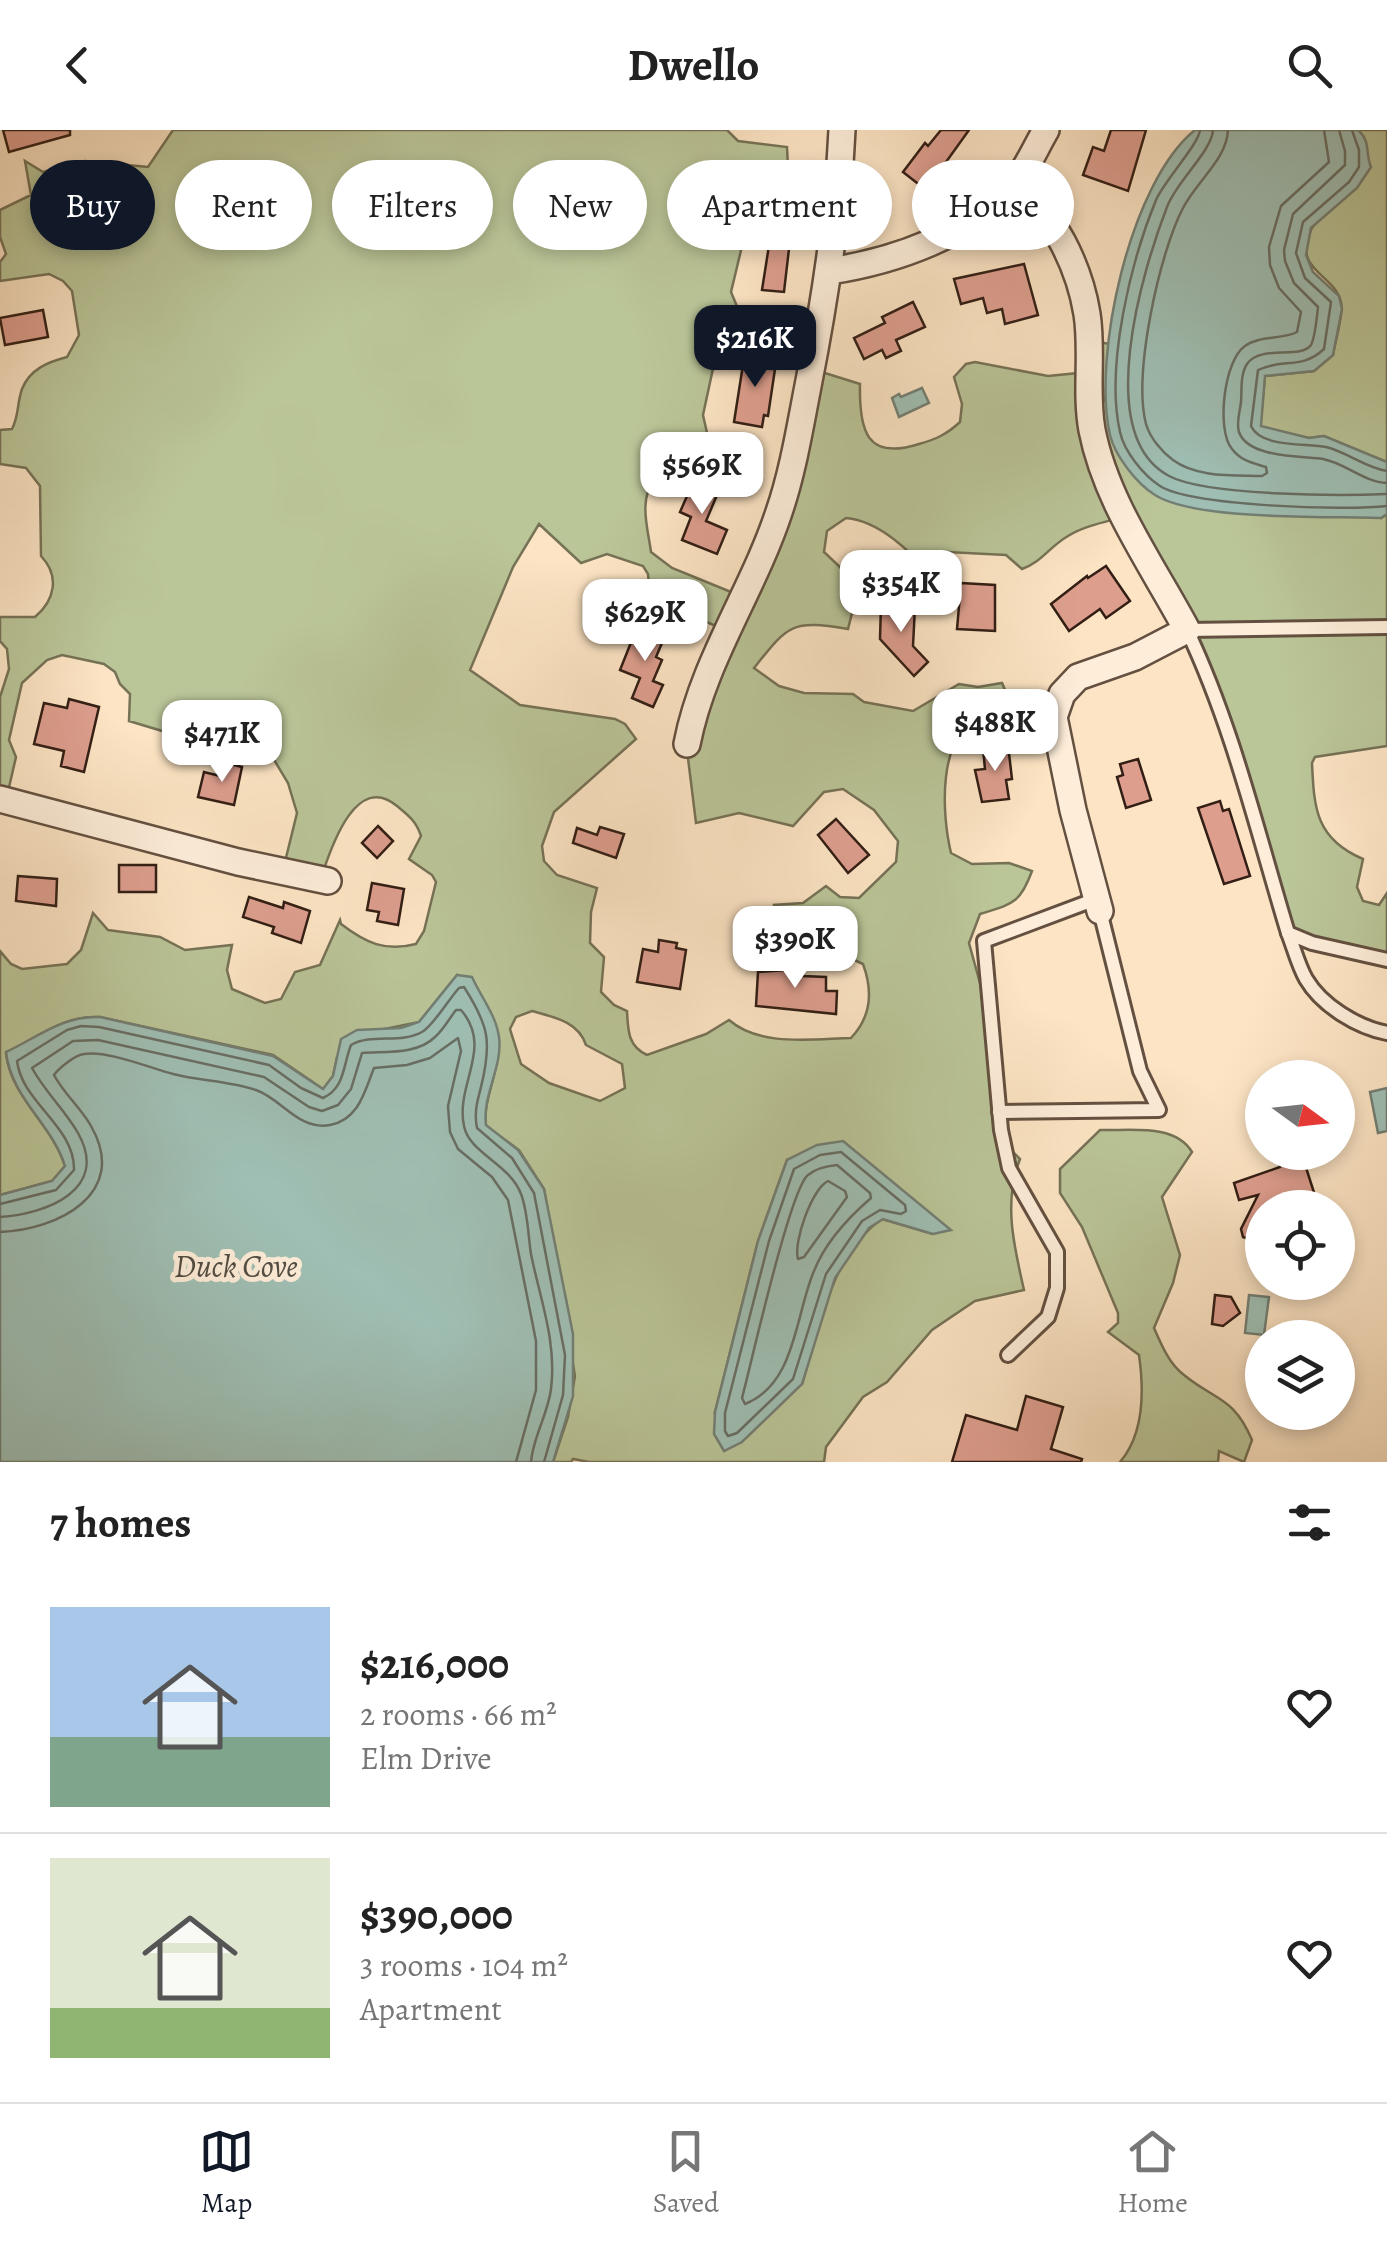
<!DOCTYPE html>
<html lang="en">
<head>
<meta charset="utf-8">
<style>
	:root { --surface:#fff; --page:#f6f6f6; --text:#222; --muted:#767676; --line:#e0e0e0; --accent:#111827 }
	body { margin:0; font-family:Alegreya,serif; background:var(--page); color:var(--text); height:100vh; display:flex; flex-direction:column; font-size:38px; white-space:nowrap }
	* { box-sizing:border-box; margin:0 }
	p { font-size:32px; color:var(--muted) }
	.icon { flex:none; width:55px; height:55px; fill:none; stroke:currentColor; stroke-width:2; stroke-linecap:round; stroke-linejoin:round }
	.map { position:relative; height:1332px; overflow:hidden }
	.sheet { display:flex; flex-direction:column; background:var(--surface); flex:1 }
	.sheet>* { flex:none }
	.guide { position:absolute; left:30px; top:30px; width:1328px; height:90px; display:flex; gap:20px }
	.needle { width:65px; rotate:105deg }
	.tools { position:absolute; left:1245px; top:930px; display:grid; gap:20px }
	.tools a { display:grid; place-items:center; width:110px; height:110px; border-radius:50%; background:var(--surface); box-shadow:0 5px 15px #0003; font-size:50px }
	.price { position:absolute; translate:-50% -85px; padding:0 22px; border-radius:20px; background:#fff; color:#222; font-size:32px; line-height:65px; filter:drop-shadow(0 2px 5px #0008) }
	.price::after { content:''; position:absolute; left:50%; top:60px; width:30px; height:22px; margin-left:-15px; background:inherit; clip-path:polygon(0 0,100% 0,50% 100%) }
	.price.current { background:var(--accent); color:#fff }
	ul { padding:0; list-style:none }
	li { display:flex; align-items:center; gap:30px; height:250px; padding:0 50px }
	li+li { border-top:2px solid var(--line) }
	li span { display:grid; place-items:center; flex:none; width:280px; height:200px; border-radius:0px; color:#555 }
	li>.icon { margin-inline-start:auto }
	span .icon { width:120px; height:120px; fill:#fffc; stroke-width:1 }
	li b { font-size:42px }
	h2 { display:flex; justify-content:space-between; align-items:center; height:120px; padding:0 50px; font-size:42px }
	.tag { padding:0 35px; border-radius:45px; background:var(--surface); box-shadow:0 5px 15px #0003; font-size:35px; line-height:90px }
	.tag.current { background:var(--accent); color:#fff }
	header { display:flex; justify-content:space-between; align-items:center; height:130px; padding:0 50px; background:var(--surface); font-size:45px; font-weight:700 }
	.menu { display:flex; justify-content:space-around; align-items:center; height:140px; border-top:2px solid var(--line); background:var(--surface); font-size:28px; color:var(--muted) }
	.menu a { display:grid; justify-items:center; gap:5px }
	.menu .current { color:var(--accent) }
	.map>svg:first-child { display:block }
	.green { fill:#bac598; stroke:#767256; stroke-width:2.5; fill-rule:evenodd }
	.water { fill:#9fbfb4; stroke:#737f74; stroke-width:2.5 }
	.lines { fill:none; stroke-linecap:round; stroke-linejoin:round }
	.shore { stroke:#686e64; stroke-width:2.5 }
	.building { fill:#dd9e8e; stroke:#321e14; stroke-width:2.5 }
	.lane-casing { stroke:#645040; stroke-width:18 }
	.street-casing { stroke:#645040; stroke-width:30 }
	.lane { stroke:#fdedd9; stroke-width:12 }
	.street { stroke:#fdedd9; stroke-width:25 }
	.labels { text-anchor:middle; stroke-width:10; stroke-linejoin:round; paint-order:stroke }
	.water-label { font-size:32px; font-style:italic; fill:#534e44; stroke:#fdedd9 }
</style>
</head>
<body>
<header><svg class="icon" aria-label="back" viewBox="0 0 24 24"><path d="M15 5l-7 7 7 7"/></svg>Dwello<svg class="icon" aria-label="search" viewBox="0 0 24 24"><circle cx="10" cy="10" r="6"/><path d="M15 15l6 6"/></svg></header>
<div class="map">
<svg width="1387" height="1332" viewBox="0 0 1387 1332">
	<rect width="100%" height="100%" fill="#fce4c4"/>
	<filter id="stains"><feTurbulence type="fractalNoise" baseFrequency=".002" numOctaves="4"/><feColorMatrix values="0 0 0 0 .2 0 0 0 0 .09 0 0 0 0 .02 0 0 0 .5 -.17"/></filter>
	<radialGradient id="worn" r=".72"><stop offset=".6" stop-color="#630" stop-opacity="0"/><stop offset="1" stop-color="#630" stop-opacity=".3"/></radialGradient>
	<g class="green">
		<path d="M173,0h554l11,11 49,6 3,60 -28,-1 -13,11 -18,75 10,24 8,4 -19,7 -10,9 -17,79 4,18 21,12v6l-31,-7 -15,3c-8,12 -18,21 -27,32 -17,20 -7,50 -4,73l21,16 59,24 5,-3 36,-76 36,-140h17l35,11c-1,46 6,77 59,60 17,-5 27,-9 41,-22l2,-18 -8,-27 12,-13 9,-2 73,14 30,-3 14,-32 18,3 -5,57 276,117 6,-4v232l-72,11 -3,6c2,46 4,76 51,96l-6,28 6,14 16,4 8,-12v67l-94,-24 -66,-218 -104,-201c-18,5 -39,9 -55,19 -19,11 -26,26 -46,33l-16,-14 -59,-3 -17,24c-19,-25 -51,-55 -84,-58l-19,13 -3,21 35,33 -11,44c-57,-9 -59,-5 -94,39l25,18 25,7 49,1 11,8 49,9 46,-27 19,3 24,-4 12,27v8c-10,-1 -21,-4 -31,-1 -47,15 -41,99 -32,136l21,11 37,-1 23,8c-12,33 -20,33 -52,43l-11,29 20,73 22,134 9,9c-17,43 -6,87 4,131l-49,11 -43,29 -45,52 -24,15 -37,50 -2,15h-235l-16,-3 -2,3h-18l15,-45 7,-41 -31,-187 -25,-39 -33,-24c-2,-17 3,-31 7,-47 12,-47 -1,-73 -36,-104l-38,47 -39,8 -43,27 -4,19 -10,13 -50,-34 -173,-38c-36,-2 -62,20 -94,36 5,45 46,71 59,113l-13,15 -52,14v-244l11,13 11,5 45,-5 14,-14 12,-37 15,17 52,7 25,13 47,-5 -5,25 5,19 33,14 16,-4 14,-27 25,-7 20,-45 1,4c25,19 44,28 75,20l8,-13 12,-49 -4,-7 -23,-16 12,-23c-5,-15 -12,-20 -24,-30 -40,-34 -65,39 -74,66l-40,-2 14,-57 -9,-30 -24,-40 -12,-8 -34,-7 -19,14 -70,-21 1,-27 -10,-10 -5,-12 -11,-8 -42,-9 -15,5 -25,23 -13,57 7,17 -9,39h-7v-99l9,-28 -2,-20 -7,-8v-24h35c20,-17 25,-41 6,-61l-1,-70 -14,-18 -26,-4v-34l12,-1c7,-13 5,-26 10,-40 8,-20 26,-27 45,-32l12,-22 -7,-44 -9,-10 -14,-7 -49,7v-19l6,-8 -6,-17v-27l31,-15 -6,-34 18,11 42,-11 63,6zM539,394l42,39 26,-9 36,12 5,8 2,23 68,30 -33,107 11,89 43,-10 54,13 31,-34 19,-3 31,21 24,31 -2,21 -37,36 -19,-1 -14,-11 -23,17 -29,2 10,26 34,8 10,9 35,16c10,27 8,53 -12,74 -39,1 -91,9 -122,-18l-23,14 -59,21c-19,-9 -19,-24 -20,-44l-13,-6 -13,-13 3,-35 -14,-14 1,-31 6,-24 -40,-13 -13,-14 -2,-15 12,-34 82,-73 -11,-15 -10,-5 -95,-14 -50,-35 43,-103zM532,881c21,6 46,10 54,34l36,19 3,24 -25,13 -51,-18 -28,-19 -11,-35 6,-12zM787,1030l146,74 -51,-15c-51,35 -63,110 -80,165l-87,28 43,-171z"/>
		<path d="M1358,0h29v332l-63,-26 -15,2 -49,-11 5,-51 49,-5 19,-16c2,-14 11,-41 8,-53 -7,-29 -49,-31 -30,-72 13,-28 62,-34 55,-79 -2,-10 -1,-14 -8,-21z"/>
		<path d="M1100,1000c30,1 75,-7 92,22l-30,45 18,58 -7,28 -19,45c7,16 15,36 30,47 32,26 50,22 68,65l-8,22 -25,-11 -1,11h-98c25,-29 24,-72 19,-107l-31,-23 10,-9v-10l-36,-86 -22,-34v-24z"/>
	</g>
	<g class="water">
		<path d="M1195,0h163c13,11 7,23 13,37l-14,21 -46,40 -5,27 7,17 26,24 3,13 -9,46 -19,16 -49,5 -4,50 48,12 15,-2 63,26v52l-6,4c-52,-2 -185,3 -226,-23 -18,-11 -40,-39 -45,-60 -18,-79 20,-253 85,-305z"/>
		<polygon points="922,258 929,273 899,287 892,268 899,264 901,267"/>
		<path d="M457,845l15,2c9,20 24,38 27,60 4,30 -17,58 -13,88l32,25 26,39 29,145v62l-20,66h-553v-267l52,-14 13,-15c-13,-42 -54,-68 -59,-114 32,-15 58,-37 94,-35l173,39 50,33 10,-13 8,-37 16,-9 44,-2 18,-6z"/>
		<polygon points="1387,958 1387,1001 1378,1003 1370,962"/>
		<polygon points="843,1011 951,1100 933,1104 883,1089 869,1098 835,1148 802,1254 742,1312 724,1321 714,1304 715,1282 758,1111 787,1030 817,1015"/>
		<polygon points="1249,1165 1269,1167 1264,1205 1245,1203"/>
	</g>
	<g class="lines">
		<g class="shore">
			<path d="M1200,0c-1,14 -36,51 -44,70 -25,61 -51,166 -36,232 4,19 23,43 40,54 32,20 186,25 227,20"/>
			<path d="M1213,0c-1,21 -37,52 -46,77 -24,62 -75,228 2,269 38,20 172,20 218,18"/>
			<path d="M1228,0c-1,29 -32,52 -45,78 -24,46 -50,166 -37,216 4,14 16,28 27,36 24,18 62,15 89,16l5,-3 -1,-6c-13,-4 -25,-6 -34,-18 -16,-19 -8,-89 13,-103 15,-11 37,-6 52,-14l4,-20 -22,-24 -9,-23 -1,-18 12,-41 48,-44 -5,-32"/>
			<path d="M1339,0l6,21v14l-52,49 -9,36 1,11 9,22 24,24c-1,10 -3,30 -7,38 -11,15 -50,-1 -64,19 -7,11 -5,26 -6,38 -1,9 -5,21 -2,30 9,26 62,24 84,27 22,4 41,23 64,24"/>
			<path d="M1352,0l7,20v17l-10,15 -46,40 -7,31 9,25 26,24 -7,47c-22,21 -42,9 -66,21l-7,56c10,22 55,17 75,21 21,5 40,21 61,24"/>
			<polygon points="841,1022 905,1075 906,1081 901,1084 880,1080 862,1091 826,1144 793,1249 737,1303 728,1306 725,1301 725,1283 769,1111 794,1039 820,1025"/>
			<path d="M837,1035l33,28 1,5c-22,19 -46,45 -57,73 -19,44 -18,113 -69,133l-3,-6c9,-33 48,-209 66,-223 8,-7 19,-9 29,-10z"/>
			<path d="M828,1051l17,10 2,6 -43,60 -6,2c-5,-17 14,-70 30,-78z"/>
			<path d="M0,1074l56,-14 18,-20c1,-44 -52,-67 -57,-109l50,-31 14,-4 18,1 170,38 32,23 22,10c22,-10 20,-33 28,-53 21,-12 49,-1 71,-13 11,-6 27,-33 37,-44l5,-1c25,39 28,55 17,100 -4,15 -7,26 -4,41l35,30 22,35 31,162 -2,40 -19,67"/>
			<path d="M0,1087c46,-3 110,-27 78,-84 -13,-23 -33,-41 -46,-65l41,-27 25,-1 166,37 45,30 13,4 16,-6 13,-16 11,-36c23,-2 55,2 73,-16 8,-7 14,-18 21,-27h5c33,38 -6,74 3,116 5,27 46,38 57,68 7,18 7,41 10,60 9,45 26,88 20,135 -3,25 -18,48 -20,73"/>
			<path d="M0,1102c57,-2 130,-38 91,-106 -10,-18 -27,-32 -37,-51 5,-7 21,-20 30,-21 23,-4 66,14 89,20 27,7 57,7 83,16 26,9 43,41 74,35 29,-5 35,-35 44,-57l33,-3 23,-7 28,-20 3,13 -13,55 2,26 8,17 34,28 16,23 28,141v49l-20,72"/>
		</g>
	</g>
	<g class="building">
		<polygon points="3,0 70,0 70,5 9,22"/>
		<polygon points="941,0 969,0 926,60 903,42 925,13 928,16"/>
		<polygon points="1111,0 1146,0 1128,61 1083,45 1093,17 1104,21"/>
		<polygon points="770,109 790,110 784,162 762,160"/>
		<polygon points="1024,134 1038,185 1005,194 1002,179 987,183 983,168 961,174 954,149"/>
		<polygon points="913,172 925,197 896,210 901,221 886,228 882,220 864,229 854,208 885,193 882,187"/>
		<polygon points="43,180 48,207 5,215 0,188"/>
		<polygon points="745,222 774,227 772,239 775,239 768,286 764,285 762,297 734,292"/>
		<polygon points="695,348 720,358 706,391 727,400 717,424 682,410 691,387 680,382"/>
		<polygon points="1106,436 1130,471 1106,488 1100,479 1069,501 1051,474 1087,446 1088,448"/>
		<polygon points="961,453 995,455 995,501 957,499"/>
		<polygon points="881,474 915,476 913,516 928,532 914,546 880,509"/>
		<polygon points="638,495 665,506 656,527 662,530 653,551 663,555 653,577 632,568 640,548 620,540"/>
		<polygon points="69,569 99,577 84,642 61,636 64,621 34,614 44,573 67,578"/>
		<polygon points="1008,615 1012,649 1006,650 1009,669 982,672 975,640 985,639 983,618"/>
		<polygon points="1138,629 1151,670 1126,678 1117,647 1123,645 1120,634"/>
		<polygon points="223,632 242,637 234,675 198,667 204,642 220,646"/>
		<polygon points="1220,671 1223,681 1229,679 1250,746 1224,754 1198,678"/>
		<polygon points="836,689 869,725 848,743 818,705"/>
		<polygon points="378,696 393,711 377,728 362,713"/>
		<polygon points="600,697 624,704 616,728 573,713 577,698 597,705"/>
		<rect x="119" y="735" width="37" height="27"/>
		<polygon points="18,746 57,749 56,776 16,771"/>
		<polygon points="372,753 404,759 398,795 377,791 379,782 367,780"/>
		<polygon points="249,767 283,778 284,772 310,781 301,813 272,803 274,797 243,787"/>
		<polygon points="659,810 677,813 676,818 686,820 680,859 637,852 643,819 658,822"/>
		<polygon points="785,835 804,836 803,846 826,847 826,861 837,861 836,884 756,876 758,842 785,840"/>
		<polygon points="1275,1022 1301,1022 1319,1078 1262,1078 1262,1099 1258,1108 1251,1110 1243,1107 1241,1099 1258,1065 1239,1070 1234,1053 1280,1037"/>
		<polygon points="1215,1165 1231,1167 1240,1183 1223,1196 1212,1194"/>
		<polygon points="1026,1266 1063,1277 1051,1319 1082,1329 1081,1332 952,1332 966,1285 1017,1300"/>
	</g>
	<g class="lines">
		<defs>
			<g id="lane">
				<path d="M1288,803c-31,-102 -55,-206 -101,-303l200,-3"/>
				<path d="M1387,830l-75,-17 -24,-10c6,15 10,32 18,46 16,27 51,48 81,54"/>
				<polyline points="999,982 1159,980 1140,941 1100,781"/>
				<polyline points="1008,1225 1048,1187 1057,1158 1057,1122 1009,1038 1001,1000 984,811 1096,769"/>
			</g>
			<g id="street">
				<path d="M1017,51c36,35 62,83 70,133 6,38 -2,78 5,116 14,72 61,136 95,200l-52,27 -57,20 -16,17 -8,23 19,93 27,101"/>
				<path d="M830,141c64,-10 142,-36 185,-88 12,-15 21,-36 31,-53"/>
				<path d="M687,614c16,-83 66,-153 92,-232 14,-41 21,-85 29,-126 17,-86 30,-169 34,-256"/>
				<polyline points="0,669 238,732 328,751"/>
			</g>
		</defs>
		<use href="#lane" class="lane-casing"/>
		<use href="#street" class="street-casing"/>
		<use href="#lane" class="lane"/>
		<use href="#street" class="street"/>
	</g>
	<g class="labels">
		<g class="water-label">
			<text x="236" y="1147">Duck Cove</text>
		</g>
	</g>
	<rect width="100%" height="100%" filter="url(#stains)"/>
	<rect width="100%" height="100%" fill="url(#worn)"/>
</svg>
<div class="tools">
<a><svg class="needle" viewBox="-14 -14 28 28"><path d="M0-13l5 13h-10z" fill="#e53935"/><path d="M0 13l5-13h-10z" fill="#767676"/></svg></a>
<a><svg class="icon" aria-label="locate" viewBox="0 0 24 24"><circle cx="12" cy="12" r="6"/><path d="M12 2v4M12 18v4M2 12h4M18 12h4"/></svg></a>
<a><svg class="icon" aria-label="layers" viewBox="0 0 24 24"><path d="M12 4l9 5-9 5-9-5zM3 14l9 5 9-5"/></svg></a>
</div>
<b class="price current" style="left:755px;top:260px">$216K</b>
<b class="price" style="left:702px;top:387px">$569K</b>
<b class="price" style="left:901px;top:505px">$354K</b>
<b class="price" style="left:645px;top:534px">$629K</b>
<b class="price" style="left:995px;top:644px">$488K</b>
<b class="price" style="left:222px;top:655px">$471K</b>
<b class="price" style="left:795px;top:861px">$390K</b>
<div class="guide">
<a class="tag current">Buy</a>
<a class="tag">Rent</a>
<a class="tag">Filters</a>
<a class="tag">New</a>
<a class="tag">Apartment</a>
<a class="tag">House</a>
</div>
</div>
<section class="sheet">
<h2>7 homes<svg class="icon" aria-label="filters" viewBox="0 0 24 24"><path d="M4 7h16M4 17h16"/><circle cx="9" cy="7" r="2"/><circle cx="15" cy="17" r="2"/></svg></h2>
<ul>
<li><span style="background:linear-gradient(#a9c7e8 65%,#7fa58c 0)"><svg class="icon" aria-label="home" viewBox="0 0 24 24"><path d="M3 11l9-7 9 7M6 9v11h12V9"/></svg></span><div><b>$216,000</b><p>2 rooms · 66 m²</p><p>Elm Drive</p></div><svg class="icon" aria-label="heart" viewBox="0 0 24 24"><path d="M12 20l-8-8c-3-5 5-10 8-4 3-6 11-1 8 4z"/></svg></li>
<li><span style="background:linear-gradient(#dfe7d0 75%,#8fb573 0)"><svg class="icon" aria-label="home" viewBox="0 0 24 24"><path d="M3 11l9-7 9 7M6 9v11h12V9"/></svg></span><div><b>$390,000</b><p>3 rooms · 104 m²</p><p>Apartment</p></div><svg class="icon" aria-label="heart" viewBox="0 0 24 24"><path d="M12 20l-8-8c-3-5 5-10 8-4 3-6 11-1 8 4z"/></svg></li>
</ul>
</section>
<nav class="menu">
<a class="current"><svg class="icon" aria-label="map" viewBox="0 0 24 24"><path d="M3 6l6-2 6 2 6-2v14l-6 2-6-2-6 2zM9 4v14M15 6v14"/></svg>Map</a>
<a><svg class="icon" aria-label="saved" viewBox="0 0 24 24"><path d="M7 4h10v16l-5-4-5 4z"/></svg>Saved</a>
<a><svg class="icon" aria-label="home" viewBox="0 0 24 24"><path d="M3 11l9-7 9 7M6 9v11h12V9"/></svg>Home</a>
</nav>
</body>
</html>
